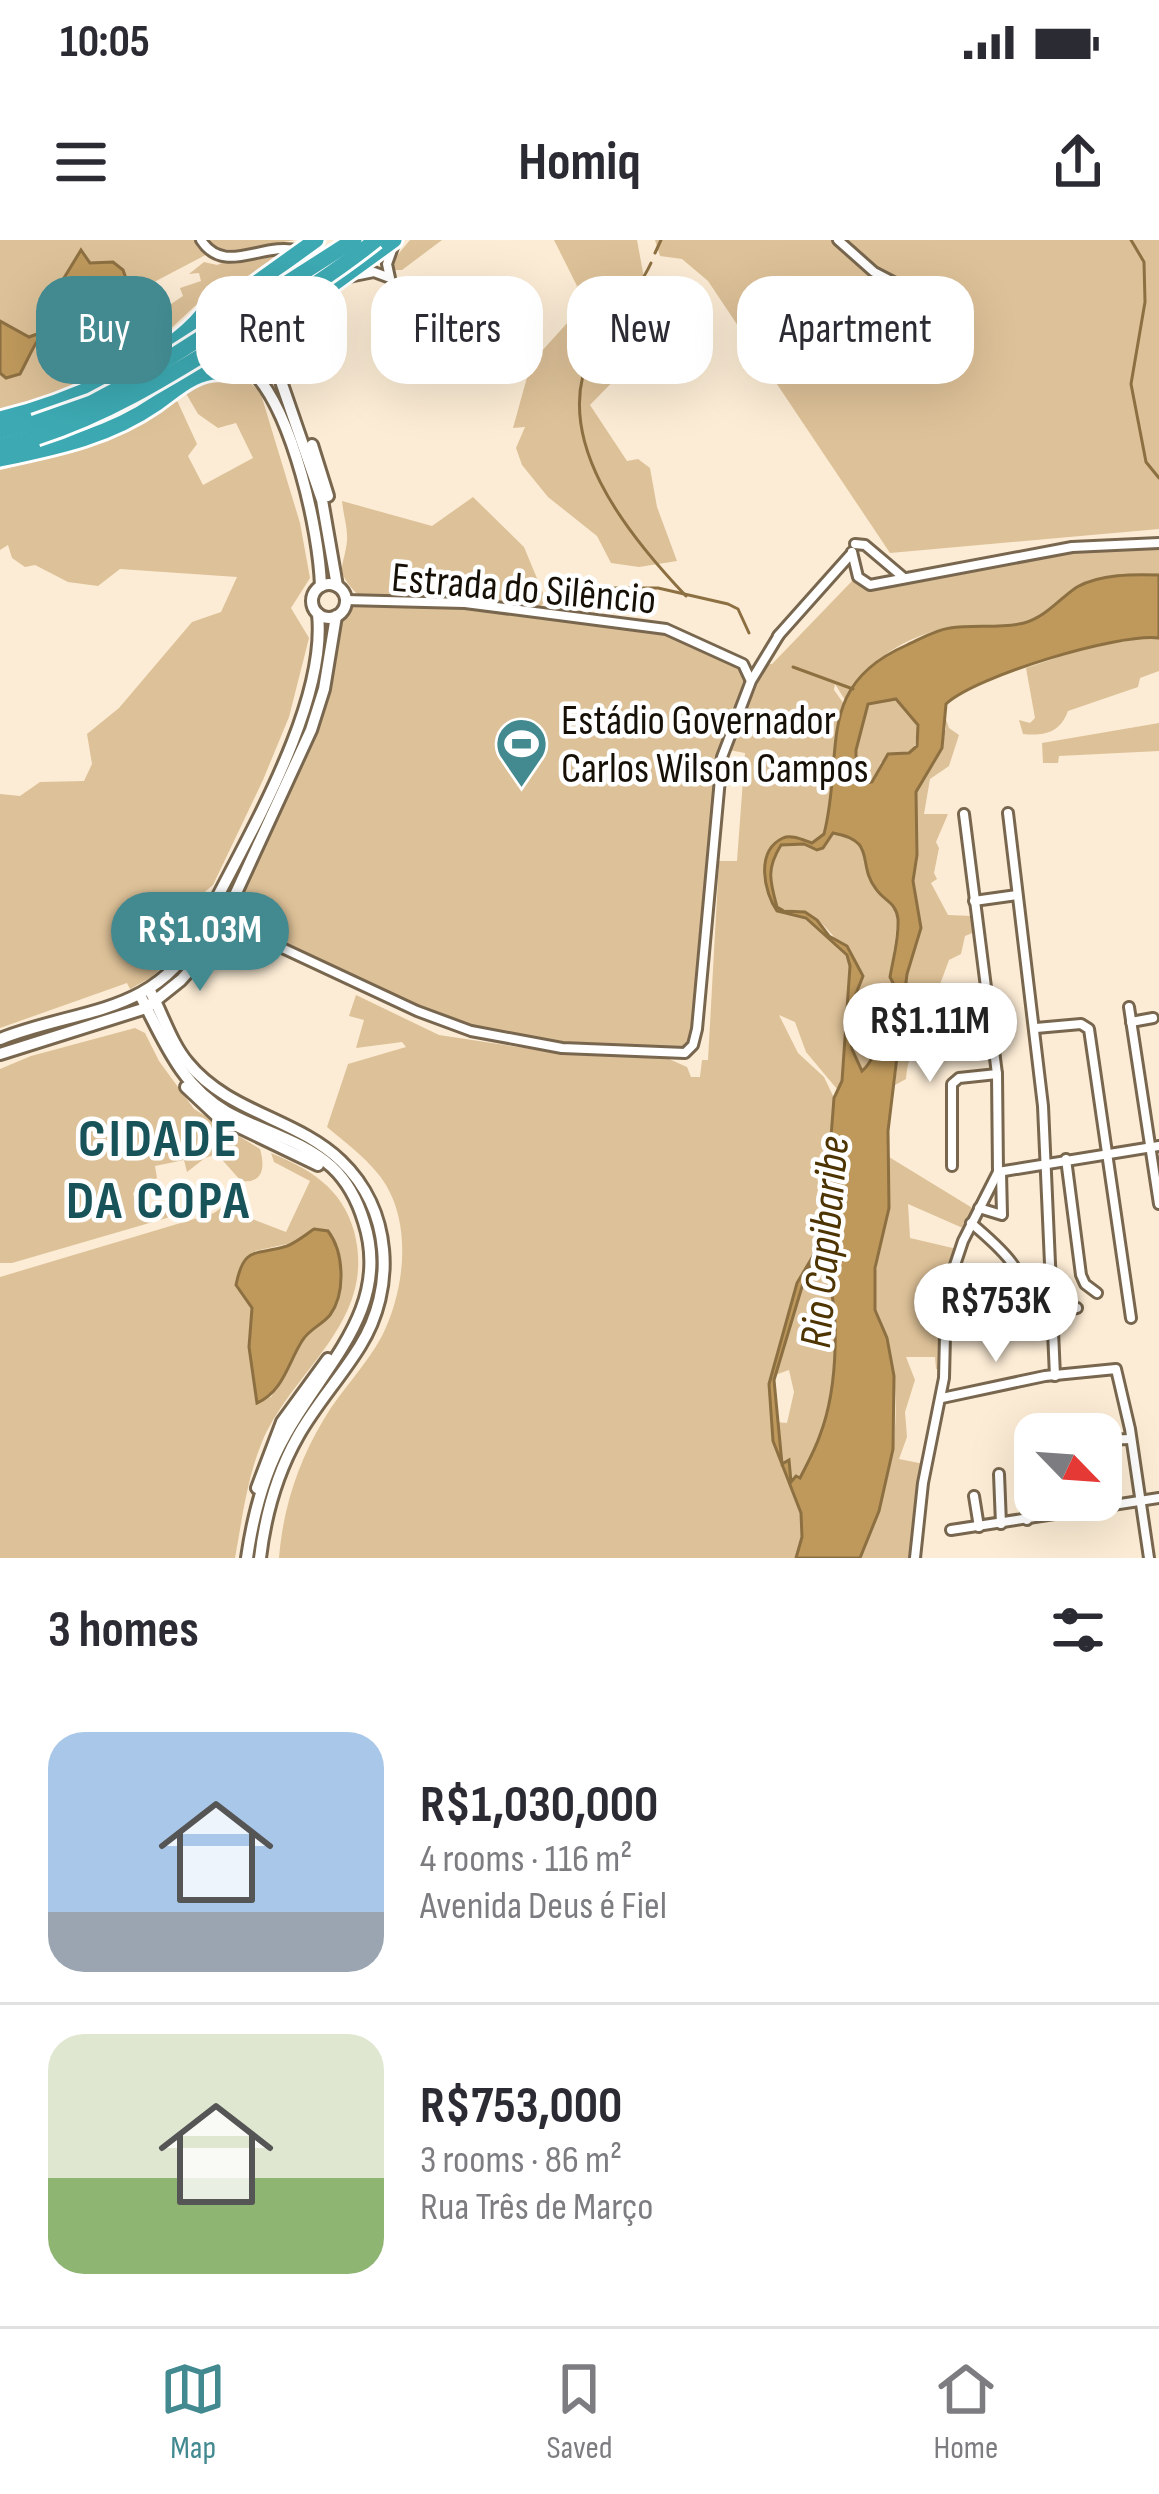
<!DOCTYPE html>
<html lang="en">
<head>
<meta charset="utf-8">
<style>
	:root { --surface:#fff; --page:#f7f7f7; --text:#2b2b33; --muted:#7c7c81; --line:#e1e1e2; --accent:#428990 }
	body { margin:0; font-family:"Sofia Sans Condensed",sans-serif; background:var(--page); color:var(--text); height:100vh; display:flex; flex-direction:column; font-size:45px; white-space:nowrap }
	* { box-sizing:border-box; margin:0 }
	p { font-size:39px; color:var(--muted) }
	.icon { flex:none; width:66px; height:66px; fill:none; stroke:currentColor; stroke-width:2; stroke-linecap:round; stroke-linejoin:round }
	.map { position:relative; height:1318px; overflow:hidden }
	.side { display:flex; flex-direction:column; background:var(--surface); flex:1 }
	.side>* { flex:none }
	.hud { position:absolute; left:36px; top:36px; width:1089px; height:108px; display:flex; gap:24px }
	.needle { width:78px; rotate:115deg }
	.fabs { position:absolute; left:1014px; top:1173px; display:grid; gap:24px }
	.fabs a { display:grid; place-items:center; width:108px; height:108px; border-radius:24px; background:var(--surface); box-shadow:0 12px 48px #0002; font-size:60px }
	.price { position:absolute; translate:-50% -102px; padding:0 27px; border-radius:42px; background:#fff; color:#222; font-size:39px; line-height:78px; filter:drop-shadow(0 3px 6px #0008) }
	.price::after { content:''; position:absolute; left:50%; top:72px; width:36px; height:27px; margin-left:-18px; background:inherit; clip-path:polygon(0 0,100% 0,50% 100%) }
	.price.active { background:var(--accent); color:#fff }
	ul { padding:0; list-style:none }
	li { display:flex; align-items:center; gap:36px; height:300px; padding:0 48px }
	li+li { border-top:3px solid var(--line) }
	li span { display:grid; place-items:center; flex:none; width:336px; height:240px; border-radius:36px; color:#555 }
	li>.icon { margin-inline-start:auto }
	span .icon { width:144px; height:144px; fill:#fffc; stroke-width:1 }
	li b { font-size:51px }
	h2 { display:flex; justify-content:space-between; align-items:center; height:144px; padding:0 48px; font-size:51px }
	.pill { padding:0 42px; border-radius:36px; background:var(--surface); box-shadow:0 12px 48px #0002; font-size:42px; line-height:108px }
	.pill.active { background:var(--accent); color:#fff }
	.status { display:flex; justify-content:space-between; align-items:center; height:84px; padding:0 60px; background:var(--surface); direction:ltr }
	.status svg { height:33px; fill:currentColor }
	header { display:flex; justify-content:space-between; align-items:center; height:156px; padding:0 48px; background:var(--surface); font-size:54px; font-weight:700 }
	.dock { display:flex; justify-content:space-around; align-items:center; height:168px; border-top:3px solid var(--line); background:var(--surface); font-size:33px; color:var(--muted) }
	.dock a { display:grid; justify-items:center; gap:6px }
	.dock .active { color:var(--accent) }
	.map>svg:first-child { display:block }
	.green { fill:#ddc198; fill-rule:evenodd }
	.water { fill:#bf995c; stroke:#8d7042; stroke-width:3; fill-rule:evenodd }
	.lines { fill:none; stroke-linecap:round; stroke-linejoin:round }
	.stream { stroke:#8d7042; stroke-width:3 }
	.street-casing { stroke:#78674e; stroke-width:14 }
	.secondary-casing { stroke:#78674e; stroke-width:16 }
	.highway-casing { stroke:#fff; stroke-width:21 }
	.street { stroke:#fff; stroke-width:8 }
	.secondary { stroke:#fff; stroke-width:10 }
	.highway { stroke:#3daab3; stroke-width:15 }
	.highway-bridge-casing { stroke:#fff; stroke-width:21; stroke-linecap:butt }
	.highway-bridge { stroke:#3daab3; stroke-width:15 }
	.labels { text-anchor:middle; stroke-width:9; stroke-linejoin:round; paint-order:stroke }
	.street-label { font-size:42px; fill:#171007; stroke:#fff }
	.poi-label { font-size:42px; fill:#171007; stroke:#fff; text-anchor:start }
	.water-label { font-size:45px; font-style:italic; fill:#4e3400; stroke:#fff }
	.district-label { font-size:54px; font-weight:bold; letter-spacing:3px; fill:#175358; stroke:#fff }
</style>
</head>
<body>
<div class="status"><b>10:05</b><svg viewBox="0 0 49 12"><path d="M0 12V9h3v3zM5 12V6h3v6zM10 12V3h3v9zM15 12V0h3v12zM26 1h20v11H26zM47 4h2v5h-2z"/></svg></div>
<header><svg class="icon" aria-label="menu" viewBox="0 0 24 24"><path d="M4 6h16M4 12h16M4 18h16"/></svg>Homiq<svg class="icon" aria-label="share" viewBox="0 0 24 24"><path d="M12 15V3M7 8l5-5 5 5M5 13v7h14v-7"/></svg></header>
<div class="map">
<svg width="1159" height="1318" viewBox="0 0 1159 1318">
	<rect width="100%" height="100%" fill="#fcecd5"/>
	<g class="green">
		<polygon points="0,0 295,0 238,10 217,9 137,51 163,101 51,156 0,172"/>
		<polygon points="410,0 442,0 402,30 393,30 395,18"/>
		<polygon points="554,0 637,0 646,49 634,72 638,94 623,131 590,165 627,221 638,219 650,228 657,267 677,321 639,327 611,323 597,296 548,257 522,225 516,208 525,187 513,188 531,123 569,81 577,46"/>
		<polygon points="655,0 1159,0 1159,289 890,313 708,41 682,19 660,16"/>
		<polygon points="285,12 250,40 228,43 211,51 166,93 156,74 183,56 180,48 201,41 199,33 189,34 204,22 217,25 244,14"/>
		<circle cx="238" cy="94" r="37"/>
		<path d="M202,139l48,4 10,8 40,132 10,55 -19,30 18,30 -20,79 -26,63 -50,105 -26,22 1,25 -5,13 -31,32 -22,12 -3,-6 -127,45v-234l20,2 20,-14 44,-1 8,-17 -5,-30 32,-26 73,-86 29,-10 16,-35 -117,-8 -22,17 -30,-4 -33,-17 -10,2 -13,-9 -4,-13 -8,5v-80c72,-18 114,-28 175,-74l22,48 -9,12 15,29 50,-27 -17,-35 -18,5 -20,-14 -14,-24z"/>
		<path d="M473,257l51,50 22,53 -5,6 -119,-11h-64c-25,-26 -14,-26 -11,-54 1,-12 -4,-28 -5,-40l90,25z"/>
		<path d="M1159,305v30c-25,-1 -60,-1 -82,13 -18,11 -32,30 -54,35 -24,6 -51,1 -75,5 -40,7 -86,35 -103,72l-10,-16 -1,6 10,14c-14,41 -10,86 -20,130l-12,9 -24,-7 -10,4 -13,30 7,35 12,9 22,4 41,37 3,11 -1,46 14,-36c-10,-16 -41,-59 -58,-64 -11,-4 -18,0 -29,-5 -6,-26 -10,-38 5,-62l23,-1 13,6 17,-18 17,4 10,9 37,71 -7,54 2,13 -12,16c3,22 -2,52 -15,71l-8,-1 -10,-54 -6,66 -5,8 -31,-37 -11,-30 -16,-7 19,38 26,24 10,21 -6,78 -8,28 -1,42 -22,37 -28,101 4,57 28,72 1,24 -6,21h-517c4,-50 19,-96 45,-139 17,-29 42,-53 58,-83 22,-44 30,-107 4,-151 -14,-23 -39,-41 -59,-58l21,-63 58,-17 -4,-5 -46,6 8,-28 -15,-4 7,-21 83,40 99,15 131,9 18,8 4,10h9l2,-17h6l11,-199h18l8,-108 -16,-3 37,-86h6l81,-84 15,9 215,-41z"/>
		<path d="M345,360l79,1 242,28 80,42c-3,28 -20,52 -25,80 -14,99 -11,200 -30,298l-129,-1 -103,-21 -218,-99 -10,-24 80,-174z"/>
		<polygon points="320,385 330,385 317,458 301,503 227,664 218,659 294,501"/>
		<path d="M1150,397l9,1v33l-19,7 -2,9 -70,24c-8,22 -24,25 -45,23l-4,-14 11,3 5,-5 -9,-50 63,-21z"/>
		<polygon points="896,459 918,485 914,510 881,522 872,542 867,543 856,530 856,510 868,464"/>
		<path d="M944,474l5,14 10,7 -10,31 -19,13 -6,35h24l-12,28 3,6 -5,25 3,6 -6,4 17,32 24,1 3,16 -10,4 -4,18 -12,6 -10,27v23l-18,13c-4,21 -14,34 -15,56l-11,6 12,-111 14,-46 -8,-47 4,-26 -1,-63 30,-63z"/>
		<polygon points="1159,483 1159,511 1059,516 1058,523 1043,523 1042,503"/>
		<circle cx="214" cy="682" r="14"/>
		<path d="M135,788l10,5 14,28 35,48 66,40c5,17 4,35 -19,32l-24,-27 -12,4 -18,14 -3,-12 -29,6 2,12 -24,15 5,22 53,-8 3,3 -182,53h-12v-194l31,-13z"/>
		<path d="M271,913c39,16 71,35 83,78 24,90 -60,137 -92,211 -15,36 -20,78 -27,116h-235v-281l214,-64 13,-9 15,11 44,17 24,-51 -36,-19zM296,1002l43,47 -9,26 -18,12 -12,17 -29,53 -14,5 -8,-55 6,-96z"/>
		<path d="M889,917l85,52 -9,20 -57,-25 2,34 47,11 -15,45v76l-6,-1 -1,-12h-29l9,23 -10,32 2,25 -8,22 25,5 -11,59 -1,35h-52c26,-57 41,-118 34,-181 -3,-26 -18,-50 -19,-72 -3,-51 17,-97 14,-148z"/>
		<path d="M821,1020c21,44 16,132 -2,177 -5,15 -14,29 -20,43l-7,3 -4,-16 -6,-4 -6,-41 11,1 7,-31 -5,-22 -14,5 32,-105 7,-9z"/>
	</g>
	<g class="water">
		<path d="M81,10l9,13 23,-1 10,8 14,39 -33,12c-53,-22 -62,11 -84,53l-14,4 -6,-5v-52l29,16 11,-4 6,-17 25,-28 -7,-10z"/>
		<path d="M1159,335v63c-41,-5 -183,38 -213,66l-4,44 -26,44 1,63 -4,26 8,47 -14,46 -19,157 1,77 -14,60v42l12,28 7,38 -1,73 -14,62 -19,47h-64l6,-21 -1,-24 -28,-72 -4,-57 28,-101 22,-37 1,-42 8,-28 6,-78 8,-17 8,-115 -3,-11 -41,-37 -29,-7c-13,-19 -22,-60 6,-73 8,-4 20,2 29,5l12,-9c21,-82 -11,-148 83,-189 13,-6 28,-15 43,-17 23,-4 50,1 74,-5 22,-6 35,-24 53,-36 23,-13 57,-13 82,-12zM896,459l22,26 -1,21 -8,7 -21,1 -16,28 -6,1 -10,-14v-19l12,-46zM833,593c45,8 23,30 43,56 8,12 20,13 22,30 1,20 -5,40 -8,58l3,6 -12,11c2,23 -1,62 -19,77l-10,-22 -4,-35 15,-38 -16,-30 -18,-10 -12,-16 -12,-8 -21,-1 -7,-4c-7,-26 -11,-38 4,-62l23,-1 13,6 6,-2zM821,1020c22,43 16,131 -1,175 -5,15 -13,29 -20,43l-4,-2 -5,6 -2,-22 -7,4 -8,-84 33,-110 7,-9z"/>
		<path d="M314,989l14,2c16,21 18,62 2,84 -8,10 -21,14 -28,26 -14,22 -19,51 -45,62l-8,-56 3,-39 -16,-23c8,-40 19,-29 51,-39 10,-4 18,-11 27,-17z"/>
	</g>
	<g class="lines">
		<g class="stream">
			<polyline points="1131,0 1144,22 1145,62 1131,144 1146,222 1159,238"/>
			<polyline points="655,13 661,0"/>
			<path d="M651,23c-14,31 -42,55 -58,86 -46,88 35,186 93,247"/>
			<polyline points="607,348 658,348 728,364 738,369 749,393"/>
			<polyline points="793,427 853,449"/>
		</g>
		<defs>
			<g id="street">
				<path d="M201,0c24,37 63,0 98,11"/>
				<polyline points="838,0 874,32 903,47 912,57 932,118 946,122 958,118"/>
				<polyline points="349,37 374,32 390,38 387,24 393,7"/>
				<polyline points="855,304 865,305 904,338"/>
				<polyline points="852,312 858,337 870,345 1072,307 1159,303"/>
				<polyline points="345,360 465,363 666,389 743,424 750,439"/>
				<polyline points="778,396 852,313"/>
				<polyline points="1008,573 1043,866 1055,1136"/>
				<polyline points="974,661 1017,655"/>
				<polyline points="235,681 241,688 265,700 417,771 471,791 562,808 685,813 693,805 697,789 722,517 751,441 779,395"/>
				<polyline points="1129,767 1159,964"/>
				<polyline points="1131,782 1153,778"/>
				<polyline points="1036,788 1081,784 1089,789 1131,1078"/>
				<polyline points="1066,919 1081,1035 1085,1044 1097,1053"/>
				<polyline points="952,926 952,844 959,838 997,834"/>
				<polyline points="998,932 1159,906"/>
				<polyline points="979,968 1002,975 1001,932"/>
				<path d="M971,983c31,26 56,48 59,89"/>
				<polyline points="995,1048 1024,1047"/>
				<polyline points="944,1093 978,1082 1077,1068"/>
				<polyline points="942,1158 1045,1136 1116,1129 1130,1189 1149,1318"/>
				<polyline points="1101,1200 1131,1199"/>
				<polyline points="999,1234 1001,1284"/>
				<polyline points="974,1256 979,1287"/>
				<polyline points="1027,1280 1025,1243 1032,1208"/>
				<polyline points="951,1290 1159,1258"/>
				<polyline points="915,1318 923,1243 944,1138 946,1052 963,1001 998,932 997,834 964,574"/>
			</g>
			<g id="secondary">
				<circle cx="241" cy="94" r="42"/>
				<polyline points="274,121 322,260 337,346"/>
				<path d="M255,134c38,42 64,155 66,212"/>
				<polyline points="312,205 328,256"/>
				<circle cx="329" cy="361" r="17"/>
				<path d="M216,660c39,-76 111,-200 102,-286"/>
				<circle cx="216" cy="679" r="19"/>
				<polyline points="230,666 311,490 324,449 336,376"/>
				<path d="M150,751c13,24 21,52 38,72 41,50 108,55 153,98 51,49 55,127 19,185 -19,31 -44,58 -62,90 -21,37 -33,80 -38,122"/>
				<path d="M141,757c23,44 40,89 86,115 34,19 75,28 105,55 15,14 26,35 32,55 28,87 -41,144 -79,214 -21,37 -32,80 -38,122"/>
				<path d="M0,799c81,-32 154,-22 201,-108"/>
				<polyline points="0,814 146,768 181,740 219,698"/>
				<polyline points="186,847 218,877 318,925"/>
				<polyline points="257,1248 282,1182 328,1119"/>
			</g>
			<g id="highway">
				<polyline points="245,51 316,0"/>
				<polyline points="284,88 296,71 394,0"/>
				<path d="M0,179c60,-14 164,-56 203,-105"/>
				<polyline points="0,191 34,183"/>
				<polyline points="0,206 37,197"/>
				<path d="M0,219c57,-12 108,-22 157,-56 21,-15 39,-33 66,-31"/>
			</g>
		</defs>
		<use href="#street" class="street-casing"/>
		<use href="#secondary" class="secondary-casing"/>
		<use href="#highway" class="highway-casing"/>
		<use href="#street" class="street"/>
		<use href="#secondary" class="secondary"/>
		<use href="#highway" class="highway"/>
		<defs>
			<g id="highway-bridge">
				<polyline points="34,183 91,163 138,138 354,0"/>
				<path d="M37,197c73,-23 135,-63 200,-103 48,-30 95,-59 139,-94"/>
			</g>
		</defs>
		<use href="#highway-bridge" class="highway-bridge-casing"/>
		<use href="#highway-bridge" class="highway-bridge"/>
	</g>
	<defs>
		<symbol id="stadium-pin" viewBox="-11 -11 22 30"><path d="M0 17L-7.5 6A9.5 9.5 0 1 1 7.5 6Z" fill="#428990" stroke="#fff"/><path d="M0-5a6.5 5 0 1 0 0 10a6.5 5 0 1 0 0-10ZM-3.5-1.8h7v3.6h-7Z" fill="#fff"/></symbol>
	</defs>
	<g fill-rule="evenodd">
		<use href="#stadium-pin" x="492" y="474" width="59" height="81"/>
	</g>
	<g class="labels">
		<g class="street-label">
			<text transform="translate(524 347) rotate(5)" y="15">Estrada do Silêncio</text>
		</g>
		<g class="poi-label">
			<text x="561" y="494">Estádio Governador<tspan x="561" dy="48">Carlos Wilson Campos</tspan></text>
		</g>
		<g class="water-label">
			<text transform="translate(823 1002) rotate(-85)" y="16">Rio Capibaribe</text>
		</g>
		<g class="district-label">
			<text x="159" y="916">CIDADE<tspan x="159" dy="62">DA COPA</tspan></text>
		</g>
	</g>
</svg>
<div class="fabs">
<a><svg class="needle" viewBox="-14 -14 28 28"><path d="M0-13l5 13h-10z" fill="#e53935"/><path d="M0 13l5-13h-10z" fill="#7c7c81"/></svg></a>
</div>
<b class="price active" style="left:200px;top:754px">R$1.03M</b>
<b class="price" style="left:930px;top:845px">R$1.11M</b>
<b class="price" style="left:996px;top:1125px">R$753K</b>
<div class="hud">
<a class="pill active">Buy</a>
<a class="pill">Rent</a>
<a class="pill">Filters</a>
<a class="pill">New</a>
<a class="pill">Apartment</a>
</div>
</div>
<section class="side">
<h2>3 homes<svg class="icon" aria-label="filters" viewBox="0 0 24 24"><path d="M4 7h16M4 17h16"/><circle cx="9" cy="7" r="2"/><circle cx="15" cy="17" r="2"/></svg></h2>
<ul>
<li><span style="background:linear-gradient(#a9c7e8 75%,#9aa5b1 0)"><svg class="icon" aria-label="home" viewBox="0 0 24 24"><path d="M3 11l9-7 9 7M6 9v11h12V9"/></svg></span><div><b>R$1,030,000</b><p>4 rooms · 116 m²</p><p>Avenida Deus é Fiel</p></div></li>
<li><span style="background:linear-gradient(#dfe7d0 60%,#8fb573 0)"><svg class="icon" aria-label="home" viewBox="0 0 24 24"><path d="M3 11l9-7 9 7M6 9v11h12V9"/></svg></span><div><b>R$753,000</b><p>3 rooms · 86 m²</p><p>Rua Três de Março</p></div></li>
</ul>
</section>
<nav class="dock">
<a class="active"><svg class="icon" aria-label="map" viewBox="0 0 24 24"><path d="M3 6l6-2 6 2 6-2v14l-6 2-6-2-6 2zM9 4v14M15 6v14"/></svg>Map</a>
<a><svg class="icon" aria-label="saved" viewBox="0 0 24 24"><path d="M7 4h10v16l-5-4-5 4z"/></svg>Saved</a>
<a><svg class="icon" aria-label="home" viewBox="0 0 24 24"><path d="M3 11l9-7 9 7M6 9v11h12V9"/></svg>Home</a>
</nav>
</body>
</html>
